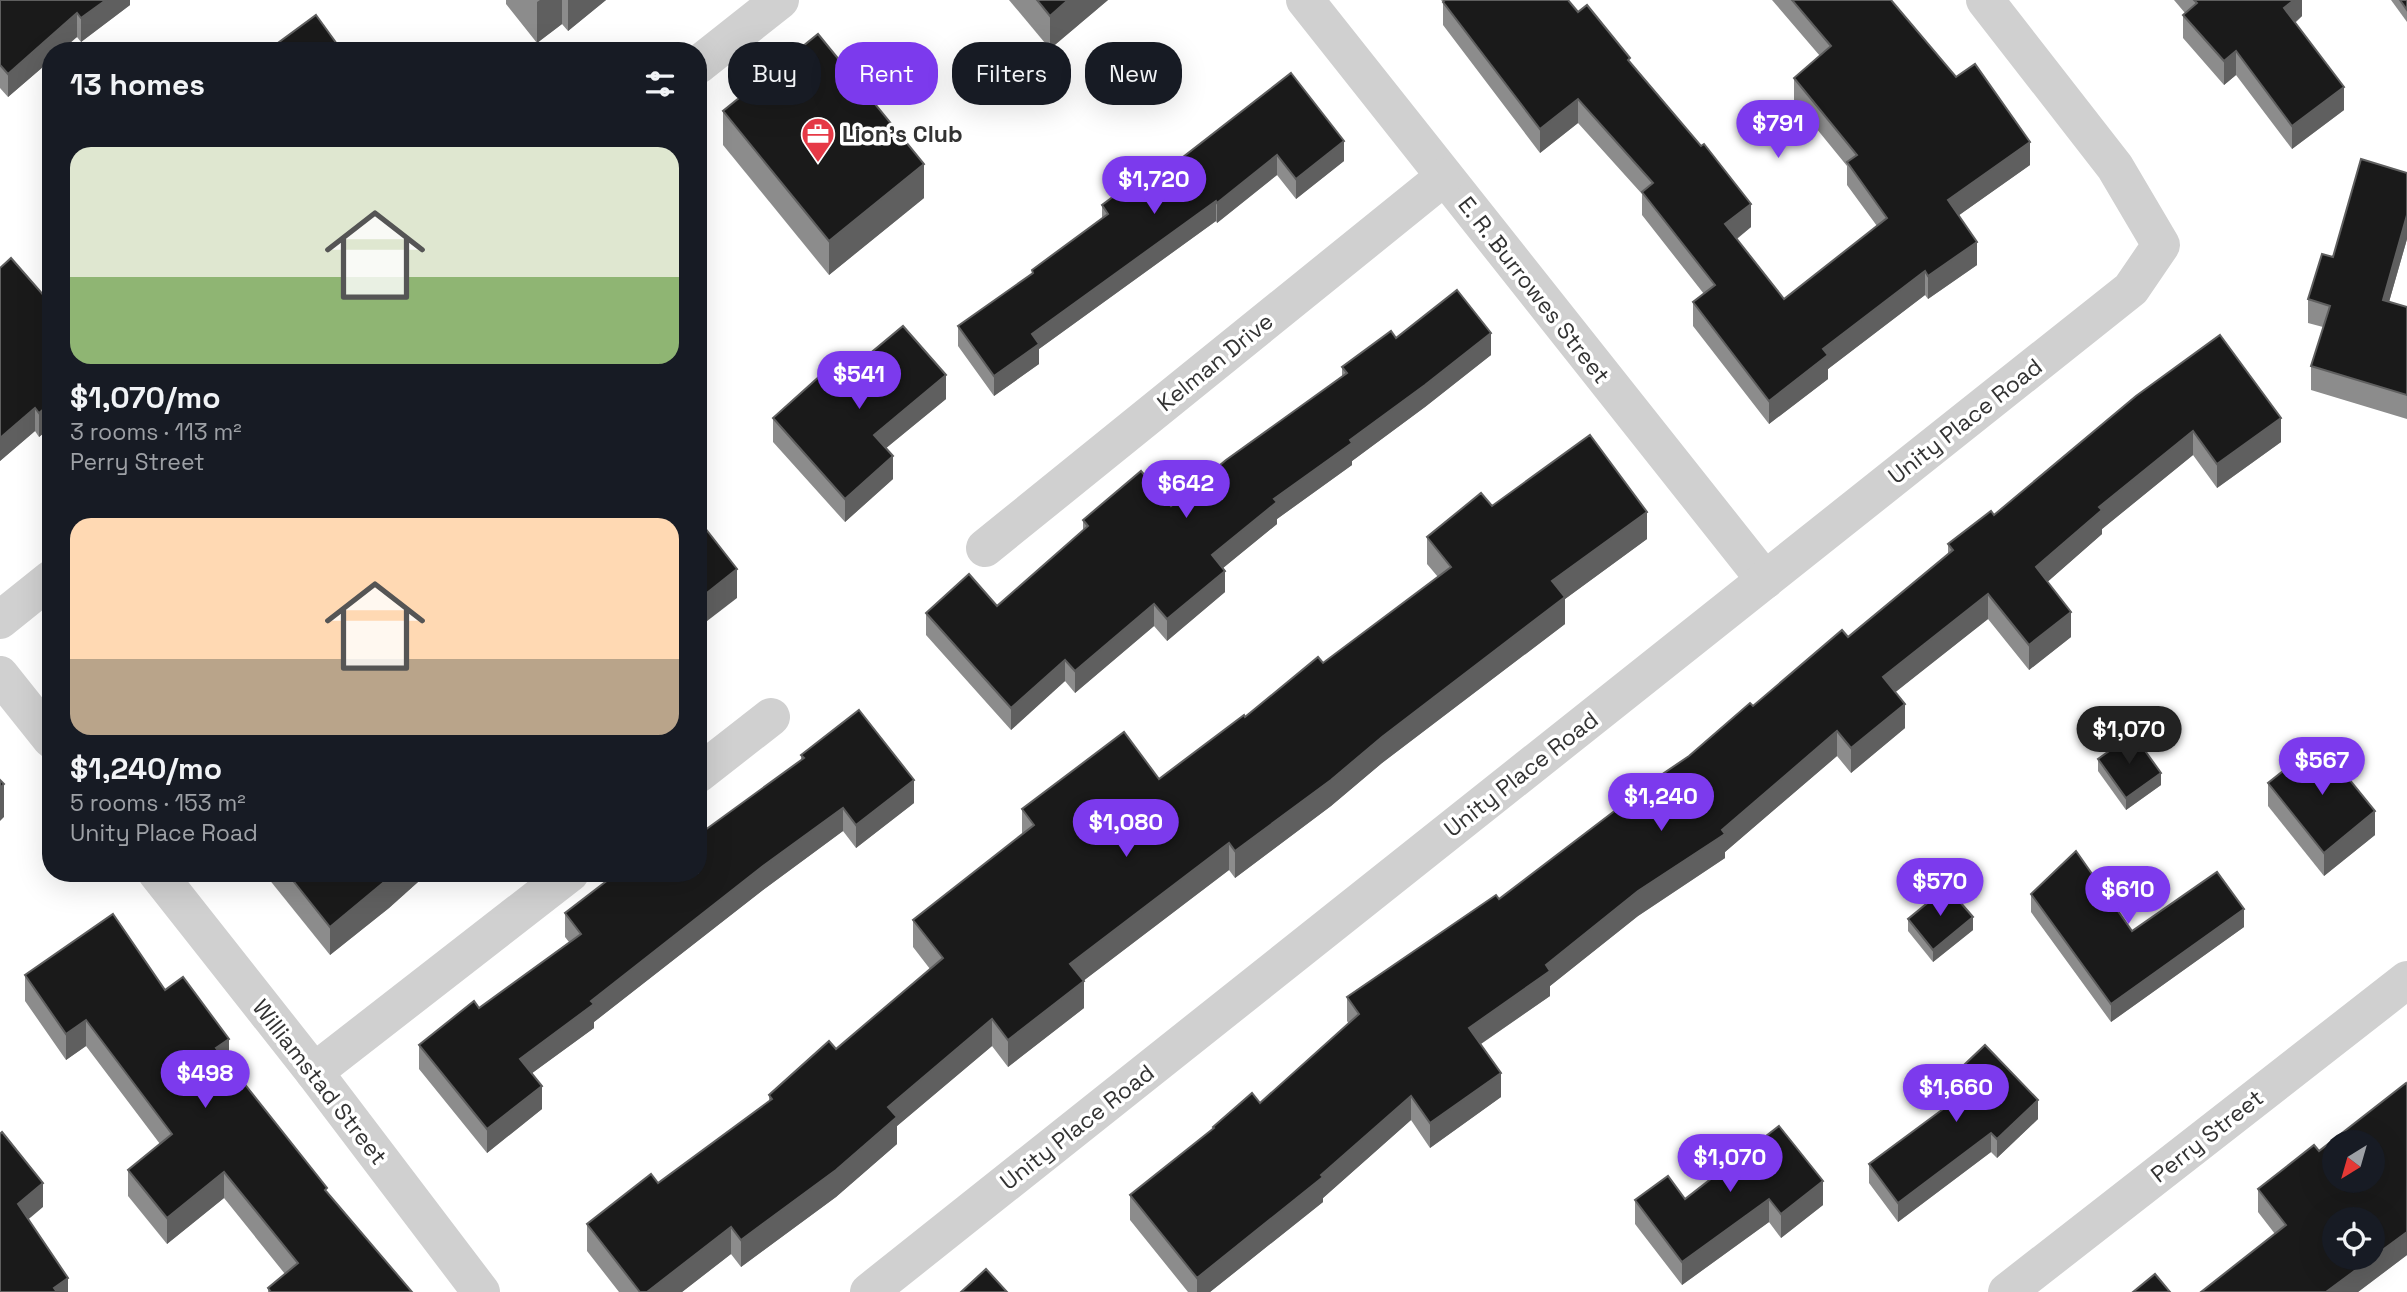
<!DOCTYPE html>
<html lang="en">
<head>
<meta charset="utf-8">
<style>
	:root { --surface:#171b24; --page:#242831; --text:#f1f3f6; --muted:#9ea1a6; --accent:#7c3aed }
	body { margin:0; font-family:"Space Grotesk",sans-serif; background:var(--page); color:var(--text); height:100vh; display:flex; flex-direction:column; font-size:26px; white-space:nowrap }
	* { box-sizing:border-box; margin:0 }
	p { font-size:23px; color:var(--muted) }
	.icon { flex:none; width:38px; height:38px; fill:none; stroke:currentColor; stroke-width:2; stroke-linecap:round; stroke-linejoin:round }
	.map { position:relative; flex:1; overflow:hidden }
	.drawer { position:absolute; left:42px; top:42px; width:665px; height:840px; display:flex; flex-direction:column; background:var(--surface); border-radius:28px; box-shadow:0 7px 28px #0002 }
	.drawer>* { flex:none }
	.top-card { position:absolute; left:728px; top:42px; width:665px; height:63px; display:flex; gap:14px }
	.needle { width:46px; rotate:217deg }
	.tools { position:absolute; left:2322px; top:1130px; display:grid; gap:14px }
	.tools a { display:grid; place-items:center; width:63px; height:63px; border-radius:50%; background:var(--surface); box-shadow:0 7px 28px #0002; font-size:35px }
	.price { position:absolute; translate:-50% -60px; padding:0 16px; border-radius:24px; background:var(--accent); color:#fff; font-size:23px; line-height:46px; filter:drop-shadow(0 2px 4px #0008) }
	.price::after { content:''; position:absolute; left:50%; top:42px; width:21px; height:16px; margin-left:-10px; background:inherit; clip-path:polygon(0 0,100% 0,50% 100%) }
	.price.selected { background:#222; color:#fff }
	ul { padding:0; list-style:none }
	li { display:grid; align-content:center; gap:14px; height:371px; padding:0 28px }
	li span { display:grid; place-items:center; height:217px; border-radius:21px; color:#555 }
	li>.icon { margin-inline-start:auto }
	span .icon { width:126px; height:126px; fill:#fffc; stroke-width:1 }
	li b { font-size:30px }
	h2 { display:flex; justify-content:space-between; align-items:center; height:84px; padding:0 28px; font-size:30px }
	.pill { padding:0 24px; border-radius:28px; background:var(--surface); box-shadow:0 7px 28px #0002; font-size:24px; line-height:63px }
	.pill.selected { background:var(--accent); color:#fff }
	.map>svg:first-child { display:block }
	.lines { fill:none; stroke-linecap:round; stroke-linejoin:round }
	.street { stroke:#d0d0d0; stroke-width:38 }
	.wall { fill:#8c8c8c }
	.shaded-wall { fill:#5f5f5f }
	.building { fill:#1a1a1a; stroke:#5f5f5f; stroke-width:2; fill-rule:evenodd }
	.labels { text-anchor:middle; stroke-width:7; stroke-linejoin:round; paint-order:stroke }
	.poi-label { font-size:23px; font-weight:bold; fill:#333; stroke:#fff; text-anchor:start }
	.street-label { font-size:23px; fill:#333; stroke:#fff }
</style>
</head>
<body>
<div class="map">
<svg width="2407" height="1292" viewBox="0 0 2407 1292">
	<rect width="100%" height="100%" fill="#fff"/>
	<g class="lines">
		<g class="street">
			<polyline points="1305,0 1765,580"/>
			<polyline points="698,65 780,0"/>
			<polyline points="985,548 1444,177"/>
			<polyline points="0,620 51,579"/>
			<polyline points="0,675 51,739"/>
			<polyline points="698,774 771,717"/>
			<polyline points="157,873 314,1072 481,1292"/>
			<polyline points="314,1072 570,873"/>
			<polyline points="869,1292 2131,289 2161,245 2115,167 1985,0"/>
			<polyline points="2007,1292 2407,980"/>
		</g>
	</g>
	<g class="wall">
		<polygon points="0,0 130,0 130,5 81,42 77,37 51,51 51,60 8,97 0,88"/>
		<polygon points="506,0 606,0 568,31 562,24 537,43 506,4"/>
		<polygon points="1009,0 1108,0 1050,49"/>
		<polygon points="1441,0 1568,0 1578,12 1630,63 1751,227 1737,239 1784,299 1877,226 1847,185 1847,166 1794,101 1794,78 1820,56 1772,0 1891,0 2030,165 1959,215 1977,265 1928,299 1925,295 1828,369 1828,379 1769,424 1693,326 1693,302 1704,294 1642,215 1642,194 1578,123 1540,153 1443,25 1443,2"/>
		<polygon points="2174,0 2302,0 2302,16 2295,23 2344,110 2292,149 2236,75 2224,85 2183,38 2183,15 2185,13"/>
		<polygon points="2391,0 2407,0 2407,22"/>
		<polygon points="1291,73 1344,161 1296,199 1277,175 1217,223 1216,221 1039,349 1039,364 994,396 958,346 958,326 1032,274 1032,270 1102,219 1102,205 1156,178"/>
		<polygon points="723,111 924,198 829,275 723,145"/>
		<polygon points="2407,173 2407,239 2389,302 2407,307 2407,419 2311,390 2311,366 2323,327 2308,323 2308,299 2333,257"/>
		<polygon points="0,268 45,297 51,293 51,427 39,437 35,431 0,461"/>
		<polygon points="1396,338 1491,355 1425,407 1352,461 1352,465 1277,519 1277,524 1223,568 1225,592 1167,641 1154,626 1075,693 1065,681 1011,730 926,635 926,613 997,606 1083,531 1083,520 1171,506 1342,376 1342,367"/>
		<polygon points="831,386 946,399 886,448 893,479 845,522 773,442 773,418"/>
		<polygon points="2136,396 2281,442 2217,488 2193,455 2102,529 2102,534 2047,582 2071,637 2029,670 1988,619 1895,692 1905,728 1851,773 1837,756 1725,852 1725,858 1638,916 1550,986 1550,996 1481,1044 1501,1097 1430,1148 1411,1120 1323,1198 1323,1202 1210,1292 1188,1292 1130,1220 1130,1195 1213,1129 1213,1127 1260,1103 1349,1024 1347,1021 1347,997 1499,899 1623,804 1623,801 1689,756 1753,706 1848,637 1948,554 1948,544 1994,515"/>
		<polygon points="1492,506 1647,539 1565,599 1565,624 1382,763 1331,806 1235,878 1229,870 1083,981 1084,1008 1008,1067 992,1046 897,1126 897,1144 836,1197 741,1267 731,1254 682,1292 619,1292 587,1251 587,1224 658,1183 769,1101 769,1095 836,1049 930,969 913,947 913,920 1022,834 1022,809 1159,779 1245,717 1323,663 1438,577 1427,564 1427,537"/>
		<polygon points="801,755 914,803 856,848 843,831 763,890 594,1022 594,1028 532,1073 542,1109 487,1153 419,1069 419,1045 479,1008 569,942 565,937 565,913 701,833 801,760"/>
		<polygon points="2098,759 2161,785 2126,810 2098,771"/>
		<polygon points="2268,783 2375,835 2324,876 2268,806"/>
		<polygon points="264,873 428,873 389,908 330,955"/>
		<polygon points="2031,894 2132,931 2244,927 2111,1022 2031,912"/>
		<polygon points="1908,919 1973,930 1933,962 1908,931"/>
		<polygon points="25,975 165,990 229,1065 327,1192 412,1292 268,1292 268,1288 285,1274 224,1198 167,1244 128,1196 128,1170 160,1144 86,1046 66,1060 25,1001"/>
		<polygon points="1944,1084 2038,1119 1997,1158 1991,1152 1898,1222 1869,1183 1869,1164 1947,1106 1944,1103"/>
		<polygon points="2407,1085 2407,1255 2358,1292 2201,1292 2275,1234 2258,1212 2258,1189 2319,1151"/>
		<polygon points="1779,1126 1823,1205 1781,1238 1769,1222 1682,1285 1635,1224 1635,1200 1685,1199"/>
	</g>
	<g class="shaded-wall">
		<polygon points="106,0 130,0 130,5 81,42 81,18"/>
		<polygon points="540,0 562,0 562,24 537,43 537,2"/>
		<polygon points="568,0 606,0 568,31"/>
		<polygon points="1068,0 1108,0 1050,49 1050,16"/>
		<polygon points="2294,0 2302,0 2302,16 2284,32 2284,8"/>
		<polygon points="77,13 77,37 61,51 51,51 51,60 8,97 8,74"/>
		<polygon points="2236,51 2236,75 2224,85 2224,61"/>
		<polygon points="2344,87 2344,110 2292,149 2292,126"/>
		<polygon points="1578,99 1578,123 1540,153 1540,129"/>
		<polygon points="1344,141 1344,161 1296,199 1296,179"/>
		<polygon points="2030,142 2030,165 1948,223 1948,200"/>
		<polygon points="1277,155 1277,175 1217,223 1217,203"/>
		<polygon points="924,164 924,198 829,275 829,241"/>
		<polygon points="1216,201 1216,221 1039,349 1039,364 994,396 994,376 1032,334"/>
		<polygon points="1751,204 1751,227 1725,248 1725,224"/>
		<polygon points="2407,215 2407,239 2383,323 2383,300"/>
		<polygon points="1977,242 1977,265 1928,299 1928,276"/>
		<polygon points="1925,271 1925,295 1828,369 1828,379 1769,424 1769,401 1823,349"/>
		<polygon points="1491,333 1491,355 1425,407 1352,461 1352,465 1277,519 1277,524 1212,577 1212,555 1274,499"/>
		<polygon points="946,375 946,399 874,458 874,435"/>
		<polygon points="51,403 51,427 39,437 39,413"/>
		<polygon points="35,408 35,431 0,461 0,438"/>
		<polygon points="2281,418 2281,442 2217,488 2217,464"/>
		<polygon points="2193,431 2193,455 2102,529 2102,534 2036,592 2036,567 2099,507"/>
		<polygon points="893,456 893,479 845,522 845,499"/>
		<polygon points="1647,512 1647,539 1565,599 1565,624 1382,763 1331,806 1235,878 1235,851 1552,581"/>
		<polygon points="737,569 737,598 698,628 698,600"/>
		<polygon points="1225,571 1225,592 1167,641 1167,619"/>
		<polygon points="1988,594 1988,619 1883,702 1883,677"/>
		<polygon points="1154,604 1154,626 1075,693 1075,671"/>
		<polygon points="2071,612 2071,637 2029,670 2029,645"/>
		<polygon points="1065,660 1065,681 1011,730 1011,708"/>
		<polygon points="1905,704 1905,728 1851,773 1851,748"/>
		<polygon points="1837,731 1837,756 1725,852 1725,858 1638,916 1550,986 1550,996 1469,1052 1469,1028 1638,891 1722,830"/>
		<polygon points="2161,773 2161,785 2126,810 2126,798"/>
		<polygon points="914,780 914,803 856,848 856,825"/>
		<polygon points="4,784 4,817 0,821 0,788"/>
		<polygon points="843,808 843,831 763,890 594,1022 594,1028 520,1082 520,1059 591,1001 763,866"/>
		<polygon points="2375,811 2375,835 2324,876 2324,853"/>
		<polygon points="1229,843 1229,870 1070,991 1070,964"/>
		<polygon points="395,873 428,873 389,908 330,955 330,927"/>
		<polygon points="2244,909 2244,927 2111,1022 2111,1004"/>
		<polygon points="1973,917 1973,930 1933,962 1933,950"/>
		<polygon points="1084,981 1084,1008 1008,1067 1008,1040"/>
		<polygon points="992,1019 992,1046 897,1126 897,1144 836,1197 741,1267 741,1240 888,1107"/>
		<polygon points="86,1020 86,1046 66,1060 66,1034"/>
		<polygon points="229,1039 229,1065 216,1048"/>
		<polygon points="1501,1073 1501,1097 1430,1148 1430,1123"/>
		<polygon points="542,1086 542,1109 487,1153 487,1129"/>
		<polygon points="1411,1096 1411,1120 1323,1198 1323,1202 1210,1292 1197,1292 1197,1278 1321,1175"/>
		<polygon points="2038,1100 2038,1119 1997,1158 1997,1139"/>
		<polygon points="1991,1133 1991,1152 1898,1222 1898,1203"/>
		<polygon points="224,1172 224,1198 167,1244 167,1218"/>
		<polygon points="1823,1181 1823,1205 1781,1238 1781,1214"/>
		<polygon points="43,1183 43,1207 18,1228 18,1204"/>
		<polygon points="1769,1199 1769,1222 1682,1285 1682,1262"/>
		<polygon points="731,1227 731,1254 682,1292 647,1292"/>
		<polygon points="2407,1232 2407,1255 2358,1292 2326,1292"/>
		<polygon points="68,1278 68,1292 54,1292 54,1288"/>
	</g>
	<g class="building">
		<polygon points="0,0 106,0 81,18 77,13 8,74 0,65"/>
		<polygon points="1037,0 1068,0 1050,16"/>
		<polygon points="1445,0 1568,0 1578,12 1587,5 1630,58 1628,60 1701,146 1704,144 1751,204 1725,224 1784,299 1887,218 1847,162 1857,155 1794,78 1831,46 1792,0 1891,0 1956,77 1975,64 2030,142 1948,200 1977,242 1928,276 1925,271 1823,349 1828,355 1769,401 1693,302 1715,285 1642,192 1653,183 1578,99 1540,129 1443,2"/>
		<polygon points="2194,0 2294,0 2284,8 2344,87 2292,126 2236,51 2224,61 2183,15 2197,3"/>
		<polygon points="2400,0 2407,0 2407,10"/>
		<polygon points="316,15 342,51 267,51"/>
		<polygon points="818,34 924,164 829,241 723,111"/>
		<polygon points="1291,73 1344,141 1296,179 1277,155 1217,203 1216,201 1032,334 1039,344 994,376 958,326 1033,273 1032,270 1108,214 1102,205 1150,169 1156,178"/>
		<polygon points="2361,159 2407,173 2407,215 2383,300 2407,307 2407,395 2311,366 2330,306 2308,299 2322,254 2333,257"/>
		<polygon points="11,258 45,297 51,293 51,403 39,413 35,408 0,438 0,268"/>
		<polygon points="1457,290 1491,333 1425,385 1350,440 1352,443 1274,499 1277,502 1212,555 1225,571 1167,619 1154,604 1075,671 1065,660 1011,708 926,613 969,574 997,606 1088,526 1083,520 1141,471 1171,506 1226,460 1347,373 1342,367 1391,331 1396,338"/>
		<polygon points="903,326 946,375 874,435 893,456 845,499 773,418 821,375 831,386"/>
		<polygon points="2220,335 2281,418 2217,464 2193,431 2099,507 2102,510 2036,567 2071,612 2029,645 1988,594 1883,677 1905,704 1851,748 1837,731 1722,830 1725,834 1638,891 1546,965 1550,971 1469,1028 1501,1073 1430,1123 1411,1096 1321,1175 1323,1177 1197,1278 1130,1195 1214,1128 1213,1127 1252,1093 1260,1103 1359,1014 1347,997 1496,895 1499,899 1625,803 1623,801 1689,756 1750,703 1753,706 1842,630 1848,637 1953,550 1948,544 1991,511 1994,515 2136,396"/>
		<polygon points="1590,435 1647,512 1552,581 1565,597 1382,737 1331,780 1235,851 1229,843 1070,964 1084,981 1008,1040 992,1019 888,1107 897,1117 836,1170 741,1240 731,1227 647,1292 640,1292 587,1224 651,1174 658,1183 772,1099 769,1095 829,1041 836,1049 943,958 913,920 1034,825 1022,809 1124,732 1159,779 1244,715 1245,717 1318,657 1323,663 1451,567 1427,537 1481,493 1492,506"/>
		<polygon points="698,519 737,569 698,600"/>
		<polygon points="859,710 914,780 856,825 843,808 763,866 591,1001 594,1004 520,1059 542,1086 487,1129 419,1045 474,1001 479,1008 581,934 565,913 617,873 698,873 698,830 701,833 804,758 801,755"/>
		<polygon points="2133,734 2161,773 2126,798 2098,759"/>
		<polygon points="2319,742 2375,811 2324,853 2268,783"/>
		<polygon points="0,780 4,784 0,788"/>
		<polygon points="2076,851 2132,931 2217,872 2244,909 2111,1004 2031,894"/>
		<polygon points="287,873 395,873 330,927"/>
		<polygon points="1947,887 1973,917 1933,950 1908,919"/>
		<polygon points="113,914 165,990 183,977 229,1039 216,1048 327,1188 325,1190 412,1292 271,1292 268,1288 298,1263 224,1172 167,1218 128,1170 172,1134 86,1020 66,1034 25,975"/>
		<polygon points="1985,1045 2038,1100 1997,1139 1991,1133 1898,1203 1869,1164 1958,1098 1944,1084"/>
		<path d="M2406,1083l1,2v147l-34,25v-37h-39v38h38l-46,34h-125l85,-67 -28,-36 56,-44 5,6zM2334,1143h39v38h-39z"/>
		<polygon points="1779,1126 1823,1181 1781,1214 1769,1199 1682,1262 1635,1200 1668,1176 1685,1199"/>
		<polygon points="2,1132 43,1183 18,1204 68,1278 54,1288 57,1292 0,1292 0,1134"/>
		<polygon points="986,1269 1007,1292 961,1292"/>
		<polygon points="2155,1274 2170,1292 2133,1292"/>
	</g>
	<defs>
		<symbol id="office-pin" viewBox="-11 -11 22 30"><path d="M0 17L-7.5 6A9.5 9.5 0 1 1 7.5 6Z" fill="#e63946" stroke="#fff"/><path d="M-6-3h4V-5.5h4V-3h4V5H-6ZM-1-4.5V-3h2v-1.5ZM-6 0V1H6V0Z" fill="#fff"/></symbol>
	</defs>
	<g fill-rule="evenodd">
		<use href="#office-pin" x="799" y="115" width="38" height="52"/>
	</g>
	<g class="labels">
		<g class="poi-label">
			<text x="842" y="142">Lion's Club</text>
		</g>
		<g class="street-label">
			<text transform="translate(1534 290) rotate(52)" y="8">E. R. Burrowes Street</text>
			<text transform="translate(1215 362) rotate(-39)" y="8">Kelman Drive</text>
			<text transform="translate(1965 421) rotate(-38)" y="8">Unity Place Road</text>
			<text transform="translate(1521 774) rotate(-38)" y="8">Unity Place Road</text>
			<text transform="translate(320 1082) rotate(52)" y="8">Williamstad Street</text>
			<text transform="translate(1077 1127) rotate(-38)" y="8">Unity Place Road</text>
			<text transform="translate(2207 1136) rotate(-38)" y="8">Perry Street</text>
		</g>
	</g>
</svg>
<div class="tools">
<a><svg class="needle" viewBox="-14 -14 28 28"><path d="M0-13l5 13h-10z" fill="#e53935"/><path d="M0 13l5-13h-10z" fill="#9ea1a6"/></svg></a>
<a><svg class="icon" aria-label="locate" viewBox="0 0 24 24"><circle cx="12" cy="12" r="6"/><path d="M12 2v4M12 18v4M2 12h4M18 12h4"/></svg></a>
</div>
<b class="price" style="left:1778px;top:160px">$791</b>
<b class="price" style="left:1154px;top:216px">$1,720</b>
<b class="price" style="left:859px;top:411px">$541</b>
<b class="price" style="left:1186px;top:520px">$642</b>
<b class="price selected" style="left:2129px;top:766px">$1,070</b>
<b class="price" style="left:2322px;top:797px">$567</b>
<b class="price" style="left:1661px;top:833px">$1,240</b>
<b class="price" style="left:1126px;top:859px">$1,080</b>
<b class="price" style="left:1940px;top:918px">$570</b>
<b class="price" style="left:2128px;top:926px">$610</b>
<b class="price" style="left:205px;top:1110px">$498</b>
<b class="price" style="left:1956px;top:1124px">$1,660</b>
<b class="price" style="left:1730px;top:1194px">$1,070</b>
<div class="top-card">
<a class="pill">Buy</a>
<a class="pill selected">Rent</a>
<a class="pill">Filters</a>
<a class="pill">New</a>
</div>
<section class="drawer">
<h2>13 homes<svg class="icon" aria-label="filters" viewBox="0 0 24 24"><path d="M4 7h16M4 17h16"/><circle cx="9" cy="7" r="2"/><circle cx="15" cy="17" r="2"/></svg></h2>
<ul>
<li><span style="background:linear-gradient(#dfe7d0 60%,#8fb573 0)"><svg class="icon" aria-label="home" viewBox="0 0 24 24"><path d="M3 11l9-7 9 7M6 9v11h12V9"/></svg></span><div><b>$1,070/mo</b><p>3 rooms · 113 m²</p><p>Perry Street</p></div></li>
<li><span style="background:linear-gradient(#ffd9b3 65%,#b9a48a 0)"><svg class="icon" aria-label="home" viewBox="0 0 24 24"><path d="M3 11l9-7 9 7M6 9v11h12V9"/></svg></span><div><b>$1,240/mo</b><p>5 rooms · 153 m²</p><p>Unity Place Road</p></div></li>
</ul>
</section>
</div>
</body>
</html>
